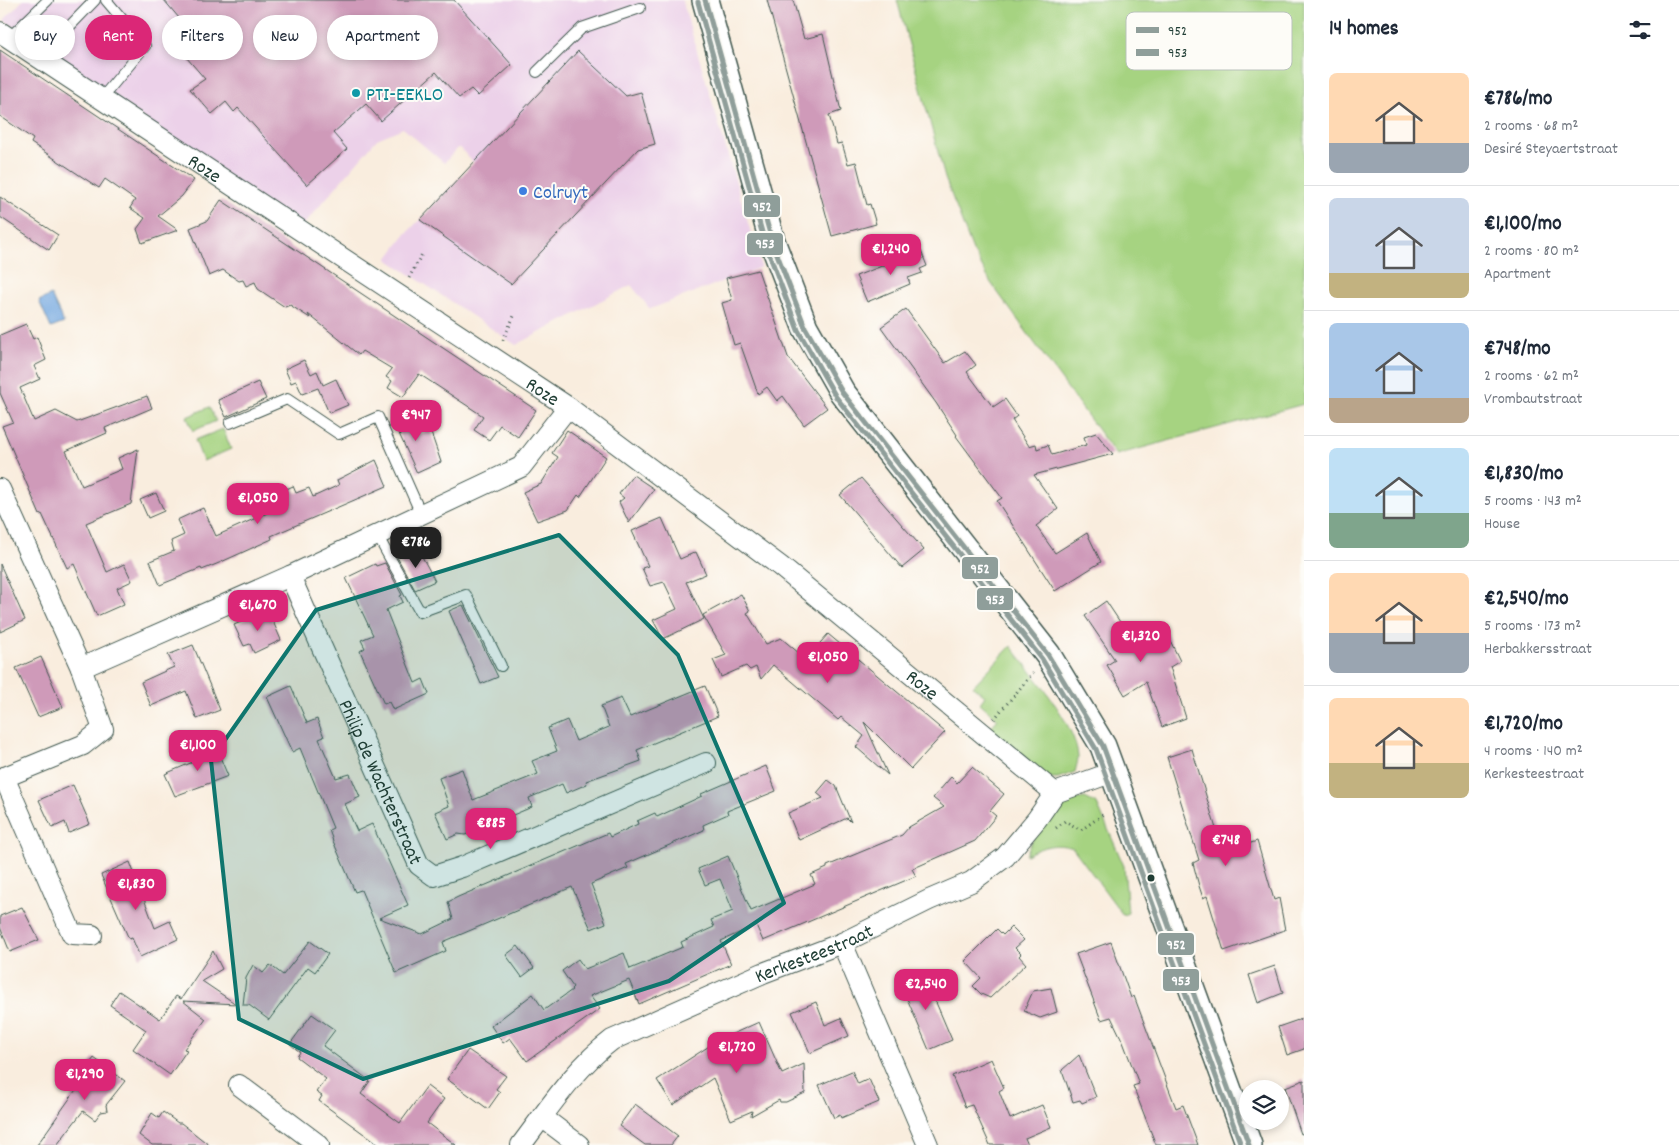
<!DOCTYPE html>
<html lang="en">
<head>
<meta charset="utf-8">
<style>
	:root { --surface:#fff; --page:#f2f2f3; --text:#1f2937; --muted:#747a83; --line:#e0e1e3; --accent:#db2777 }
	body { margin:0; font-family:Dekko,sans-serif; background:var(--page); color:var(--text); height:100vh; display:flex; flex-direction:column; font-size:19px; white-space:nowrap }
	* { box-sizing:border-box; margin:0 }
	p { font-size:16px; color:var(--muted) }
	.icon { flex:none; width:28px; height:28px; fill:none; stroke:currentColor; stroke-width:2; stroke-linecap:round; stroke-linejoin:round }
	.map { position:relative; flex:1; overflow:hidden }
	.details { display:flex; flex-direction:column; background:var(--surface); width:375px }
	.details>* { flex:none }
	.hud { position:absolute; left:15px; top:15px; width:475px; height:45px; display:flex; gap:10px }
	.controls { position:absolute; left:1239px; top:1080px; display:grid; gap:10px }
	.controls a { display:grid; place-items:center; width:50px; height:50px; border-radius:50%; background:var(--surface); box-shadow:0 2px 8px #0003; font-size:25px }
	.price { position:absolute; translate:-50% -42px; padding:0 11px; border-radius:10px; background:var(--accent); color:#fff; font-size:16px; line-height:32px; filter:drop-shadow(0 1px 2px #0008) }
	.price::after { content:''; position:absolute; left:50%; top:30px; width:15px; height:11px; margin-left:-8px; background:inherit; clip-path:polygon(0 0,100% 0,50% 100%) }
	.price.current { background:#222; color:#fff }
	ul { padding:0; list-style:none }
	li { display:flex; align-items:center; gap:15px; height:125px; padding:0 25px }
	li+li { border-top:1px solid var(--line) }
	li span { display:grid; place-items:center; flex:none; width:140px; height:100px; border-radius:8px; color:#555 }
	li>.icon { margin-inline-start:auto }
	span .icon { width:60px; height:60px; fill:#fffc; stroke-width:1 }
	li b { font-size:21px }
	h2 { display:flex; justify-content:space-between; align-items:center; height:60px; padding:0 25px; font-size:21px }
	.tag { padding:0 18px; border-radius:22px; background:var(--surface); box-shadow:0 2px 8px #0003; font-size:18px; line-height:45px }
	.tag.current { background:var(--accent); color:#fff }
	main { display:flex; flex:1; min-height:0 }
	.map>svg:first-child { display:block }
	.built { fill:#ecd1e9 }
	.green { fill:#a6d381; stroke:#62885a }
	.water { fill:#73a7e0; stroke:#49728a }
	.building { fill:#cf9ab9 }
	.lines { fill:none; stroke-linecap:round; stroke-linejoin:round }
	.service-casing { stroke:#40574e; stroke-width:12 }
	.minor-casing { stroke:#40574e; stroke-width:22 }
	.tertiary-casing { stroke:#40574e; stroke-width:28 }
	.path { stroke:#40574e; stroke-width:3; stroke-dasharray:1 4; stroke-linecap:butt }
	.service { stroke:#fff; stroke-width:10 }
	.minor { stroke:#fff; stroke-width:20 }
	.tertiary { stroke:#fff; stroke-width:25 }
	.bus-1-casing { stroke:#fdfcf7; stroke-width:9 }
	.bus-2-casing { stroke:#fdfcf7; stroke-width:9 }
	.bus-1 { stroke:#8f9e9a; stroke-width:5 }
	.bus-2 { stroke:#8f9e9a; stroke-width:5 }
	.marked { fill:#0f766e; fill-opacity:0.2; stroke:#0f766e; stroke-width:4; stroke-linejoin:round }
	.culture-dot { fill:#0f9aa8; stroke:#fdfcf7; stroke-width:2 }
	.shop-dot { fill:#3f7fe0; stroke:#fdfcf7; stroke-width:2 }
	.bus-dot { fill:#1f3d34; stroke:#fdfcf7; stroke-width:2 }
	.labels { text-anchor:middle; stroke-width:4; stroke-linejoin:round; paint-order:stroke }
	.culture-label { font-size:20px; fill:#0d838f; stroke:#fdfcf7; text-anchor:start }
	.street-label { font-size:20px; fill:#1f3d34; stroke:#fdfcf7 }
	.shop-label { font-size:20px; fill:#366cbe; stroke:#fdfcf7; text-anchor:start }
	.key { fill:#fdfcf7; stroke:#bac3bc; stroke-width:1 }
	.key-label { font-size:14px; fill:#1f3d34 }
	.line-badge { stroke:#fdfcf7; stroke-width:2 }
	.badge-label { font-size:14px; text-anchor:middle; font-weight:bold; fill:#fff }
</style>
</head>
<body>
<main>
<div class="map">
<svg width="1304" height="1145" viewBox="0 0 1304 1145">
	<rect width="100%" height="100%" fill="#fdfcf7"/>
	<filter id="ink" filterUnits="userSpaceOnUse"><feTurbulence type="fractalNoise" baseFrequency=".02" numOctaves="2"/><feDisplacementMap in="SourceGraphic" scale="10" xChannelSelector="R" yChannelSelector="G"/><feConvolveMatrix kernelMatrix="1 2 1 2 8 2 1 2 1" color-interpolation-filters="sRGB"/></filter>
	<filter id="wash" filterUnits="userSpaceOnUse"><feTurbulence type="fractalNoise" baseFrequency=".0096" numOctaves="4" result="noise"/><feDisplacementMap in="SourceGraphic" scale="20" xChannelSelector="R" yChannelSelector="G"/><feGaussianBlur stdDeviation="1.12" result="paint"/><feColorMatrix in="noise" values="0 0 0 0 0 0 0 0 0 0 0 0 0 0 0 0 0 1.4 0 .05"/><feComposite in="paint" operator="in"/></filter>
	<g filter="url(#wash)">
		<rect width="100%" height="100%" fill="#f9edde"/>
		<polygon class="built" points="23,0 682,0 761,267 650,309 631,285 516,345 387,259 405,235 474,163 459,147 444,163 403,128 377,139 300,229 4,20"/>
		<g class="green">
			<polygon points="897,0 1304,0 1304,404 1116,455 991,283 973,251 945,178"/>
			<polygon points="209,407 216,421 193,431 187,417"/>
			<polygon points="223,429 231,449 203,461 195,440"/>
			<path d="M1011,646c19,25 66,79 67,111 0,5 -2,10 -3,15l-17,6h-11l-58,-49 9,-10 -18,-16 5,-7 -12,-10z"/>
			<path d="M1085,798l12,6 27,62 4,47 -5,2 -50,-67c-18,-6 -31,-1 -47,7 5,-12 16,-42 28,-49 8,-6 21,-7 31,-8z"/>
		</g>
		<polygon class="water" points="51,295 64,323 51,328 39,301"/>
		<g id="blocks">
			<g class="building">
				<polygon points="164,0 454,0 512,65 478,96 471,89 459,98 436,72 381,121 366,104 333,133 347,149 307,185 238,108 234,112 226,102 212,114 190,89 205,79 174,43 189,30"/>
				<polygon points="767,0 793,0 804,39 823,34 841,111 829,115 837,144 842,143 848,164 856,162 867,205 870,204 876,224 832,236"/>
				<polygon points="0,50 194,180 182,196 158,216 178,230 142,243 137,229 145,218 130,208 135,200 105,179 99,188 31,143 33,139 0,116"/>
				<polygon points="578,51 626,96 641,92 655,144 638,149 511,284 420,220"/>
				<polygon points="0,197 58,235 49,250 0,217"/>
				<polygon points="221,200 536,410 518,437 500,425 489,440 474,430 483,416 419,374 403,397 388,388 392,381 386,377 392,369 362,351 359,355 308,314 310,318 290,305 285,307 258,289 255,282 246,286 243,280 239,281 223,270 209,276 190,228 207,221"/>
				<polygon points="921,251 927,266 920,269 922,273 908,278 910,284 867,302 856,276"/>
				<polygon points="758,270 788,357 827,408 804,425 783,396 777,401 767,387 758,394 740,343 734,345 722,303 732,300 726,278"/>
				<polygon points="906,309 945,363 965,351 976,365 967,372 993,407 1005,399 1017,416 1012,420 1029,446 1036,444 1037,449 1048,445 1052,455 1086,445 1084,437 1096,433 1113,454 1034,475 1058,509 1036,526 1055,553 1087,533 1101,562 1055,591 997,501 1002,498 956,436 957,435 936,403 881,327"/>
				<polygon points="26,324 33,339 37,337 46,360 34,366 40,379 20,388 34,421 56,411 77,422 147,396 152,408 105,428 107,433 66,451 82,486 122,469 118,458 138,449 131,504 86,523 107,572 124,564 132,581 117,588 124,604 97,616 74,564 67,568 42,514 40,515 2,426 13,422 0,393 0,335"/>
				<polygon points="304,360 311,374 317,371 323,385 336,379 348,405 329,413 318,388 302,394 296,381 291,383 285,369"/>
				<polygon points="258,382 266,399 226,417 218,400"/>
				<polygon points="408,408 420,434 430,430 441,462 417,473 391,416"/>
				<polygon points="567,430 606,457 580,497 578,495 568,510 537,521 523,492 541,484 558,457 552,453"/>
				<polygon points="376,460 387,486 271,536 272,539 219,563 202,570 201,568 160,585 150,561 174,551 171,541 184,535 177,520 203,508 216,536 283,506 278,493 293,486 296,493 309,488 313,497 339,485 337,480"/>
				<polygon points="633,475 654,489 629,523 619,502 624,498 619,494"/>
				<polygon points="861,478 924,550 902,568 840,495"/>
				<polygon points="156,493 164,511 148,518 140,500"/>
				<polygon points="662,518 680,559 696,552 706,574 686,582 704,619 663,639 653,620 677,609 664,582 650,586 642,568 648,566 632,531"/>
				<polygon points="418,549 435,581 415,590 397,557"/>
				<polygon points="385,563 402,595 400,596 403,602 386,610 415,683 423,679 429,694 393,710 389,702 384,704 360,651 365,648 361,640 373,635 346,578 375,564 376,566"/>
				<polygon points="0,564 25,620 0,632"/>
				<polygon points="741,594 750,611 747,613 766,644 781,638 806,659 828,634 945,732 911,769 864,722 888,775 856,747 864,736 841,717 838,720 773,665 761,679 756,667 750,670 746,666 721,677 713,660 726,655 703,615"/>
				<polygon points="1106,601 1136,646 1164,628 1180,661 1170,667 1186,718 1162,727 1146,682 1125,695 1107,665 1115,660 1085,616"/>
				<polygon points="463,605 498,677 481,684 449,611"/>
				<polygon points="268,610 281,640 254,653 250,644 244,646 234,625"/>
				<polygon points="193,645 220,710 197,719 186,691 151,706 141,682 174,667 168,655"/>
				<polygon points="41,657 63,707 38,717 16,668"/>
				<polygon points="291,686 307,723 317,719 324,737 319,739 336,778 350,774 360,797 345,804 357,831 372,824 408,905 379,918 422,934 453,919 448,902 458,897 608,833 610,837 638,824 637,821 655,813 657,817 702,796 701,794 766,766 776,791 727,811 728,814 703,825 704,830 626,864 628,868 591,884 606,923 591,929 572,887 443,942 446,951 396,973 361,890 355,892 333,841 329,830 333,828 300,748 292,752 267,697"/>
				<polygon points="705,686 718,716 637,750 641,761 586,781 587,784 566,793 562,784 529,798 532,807 465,835 458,834 447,839 435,812 449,806 439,778 462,769 473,800 538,774 532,761 557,751 548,728 567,720 576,741 609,727 601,706 621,698 630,717"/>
				<polygon points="215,745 228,776 175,796 165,774 193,762 190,756"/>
				<polygon points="1192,749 1223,852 1257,841 1274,900 1279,898 1285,930 1224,951 1207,896 1203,898 1199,886 1193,863 1199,860 1167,757"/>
				<polygon points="972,767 1004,794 990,811 996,816 975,841 912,869 916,876 763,941 756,925 721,941 731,964 639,1004 629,980 590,996 600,1009 527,1061 510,1038 503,1043 491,1026 533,994 544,1010 572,990 571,989 573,987 562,971 578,959 585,969 624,953 630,969 683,947 681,942 714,927 711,920 733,911 720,879 705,885 698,869 728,856 751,911 815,884 811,875 827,868 827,866 902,835 909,827 944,807 933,798 951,777 957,783"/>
				<polygon points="828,780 836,786 851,822 847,818 799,840 788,813 823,798 817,793"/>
				<polygon points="73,785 90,824 69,833 65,822 52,828 39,800"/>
				<polygon points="130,862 155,928 170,921 178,939 140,957 132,938 129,939 101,875"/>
				<polygon points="22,907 39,940 10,952 0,927 0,916"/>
				<polygon points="1011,927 1024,940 1015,948 1021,954 1019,956 1026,964 990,998 981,994 973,986 981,978 965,961 997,929 1003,935"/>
				<polygon points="310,941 328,954 315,972 308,967 269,1020 249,1005 243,1005 246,978 253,965 263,973 270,965 283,975"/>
				<polygon points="1111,942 1131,998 1134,996 1176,1108 1183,1105 1198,1145 1156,1145 1133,1086 1139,1084 1123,1042 1111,1017 1101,1020 1076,954"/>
				<polygon points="518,946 534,968 522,977 506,955"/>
				<polygon points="213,951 222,969 202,981 236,1004 183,1001 206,1019 184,1049 187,1050 170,1075 133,1049 146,1030 110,1005 119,991 160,1019 176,996 181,999"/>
				<polygon points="1275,966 1283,993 1258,1003 1249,975"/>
				<polygon points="923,972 952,1040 929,1050 900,982"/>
				<polygon points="1051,988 1057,1012 1040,1018 1024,1011 1033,991"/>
				<polygon points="816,1002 825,1025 841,1018 849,1036 810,1053 792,1012"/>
				<polygon points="312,1014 335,1030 323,1046 370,1081 361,1094 400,1123 427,1086 444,1099 427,1123 456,1145 379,1145 319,1101 322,1096 316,1092 326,1079 297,1057 300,1052 290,1044"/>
				<polygon points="1304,1018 1304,1049 1287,1055 1278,1027"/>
				<polygon points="759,1022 782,1074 804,1064 805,1093 786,1102 780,1102 779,1100 751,1116 752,1111 731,1120 713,1078 673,1105 657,1080 717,1041"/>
				<polygon points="468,1050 506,1076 496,1089 500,1092 488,1109 447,1079"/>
				<polygon points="1079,1055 1096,1097 1082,1103 1080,1100 1073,1102 1062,1070"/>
				<polygon points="94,1058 125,1081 106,1105 107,1111 101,1112 95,1120 83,1111 57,1145 37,1145 85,1077 82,1074"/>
				<polygon points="991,1059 1004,1088 999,1091 1010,1119 1042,1105 1051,1127 1025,1138 1028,1145 990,1145 972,1105 965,1107 952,1076"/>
				<polygon points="852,1071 858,1084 869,1079 879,1102 841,1118 840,1115 834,1118 819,1085"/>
				<polygon points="1304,1080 1304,1133 1301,1134 1285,1087"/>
				<polygon points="635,1104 678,1136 671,1145 645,1145 619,1126"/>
				<polygon points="163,1112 178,1123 181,1123 209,1145 152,1145 139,1135 152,1113 159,1118"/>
			</g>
		</g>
	</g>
	<g filter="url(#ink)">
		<use href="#blocks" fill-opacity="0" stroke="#40574e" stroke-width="1"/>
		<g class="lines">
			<defs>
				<g id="service">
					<polyline points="64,32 95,0"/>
					<polyline points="9,38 48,0"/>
					<polyline points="537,72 582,28 640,8"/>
					<polyline points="101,99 145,46 106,0"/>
					<polyline points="230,423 287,399 339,434 378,417 421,514"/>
					<polyline points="377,535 420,612 466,595 501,666"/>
				</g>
				<g id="minor">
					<path id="s1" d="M0,32l568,375 212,159 275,227"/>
					<polyline points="0,489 81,668 103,729 83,745 0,779"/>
					<path id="s2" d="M290,576l129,289 15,11 28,-9 244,-104"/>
					<polyline points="81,668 290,576 521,467 568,407"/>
					<polyline points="4,777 72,934 92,935"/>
					<polyline points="842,943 928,1145"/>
					<polyline points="239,1085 319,1145"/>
					<polyline points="542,1117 579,1145"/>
					<path id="s3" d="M521,1145c28,-37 54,-77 91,-105l151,-67 79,-30 87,-43 42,-18 34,-25 32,-38 18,-26 58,-21"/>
				</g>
				<polyline id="tertiary" points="705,0 772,241 805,327 842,392 1048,655 1103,746 1249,1145"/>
			</defs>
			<use href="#service" class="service-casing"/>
			<use href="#minor" class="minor-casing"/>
			<use href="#tertiary" class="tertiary-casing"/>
			<g class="path">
				<polyline points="409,278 423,252"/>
				<polyline points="503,340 514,316"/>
				<polyline points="994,719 1033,673"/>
				<polyline points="1056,828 1065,821 1081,830 1104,814"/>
			</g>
			<use href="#service" class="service"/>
			<use href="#minor" class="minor"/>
			<use href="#tertiary" class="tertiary"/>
			<defs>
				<polyline id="bus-1" points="705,0 772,241 805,327 842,392 1048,655 1103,746 1249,1145"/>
				<polyline id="bus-2" points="698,2 765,243 798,330 836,397 1042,659 1096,749 1241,1145"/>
			</defs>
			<use href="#bus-1" class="bus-1-casing"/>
			<use href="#bus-2" class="bus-2-casing"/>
			<use href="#bus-1" class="bus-1"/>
			<use href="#bus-2" class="bus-2"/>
		</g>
	</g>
	<path class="marked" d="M559,535l119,120 106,248 -115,78 -306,98 -124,-60 -28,-259 105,-150z"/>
	<circle class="culture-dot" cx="356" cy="93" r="5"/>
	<circle class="shop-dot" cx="523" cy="191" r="5"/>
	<circle class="bus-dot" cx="1151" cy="878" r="4.5"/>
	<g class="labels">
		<g class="culture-label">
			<text x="366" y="100">PTI-EEKLO</text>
		</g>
		<g class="street-label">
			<text dy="7" stroke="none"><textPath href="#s1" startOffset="246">Roze</textPath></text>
			<text dy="7" stroke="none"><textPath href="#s1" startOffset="651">Roze</textPath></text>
			<text dy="7" stroke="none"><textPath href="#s1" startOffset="1131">Roze</textPath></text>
			<text dy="7" stroke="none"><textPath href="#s2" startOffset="225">Philip de Wachterstraat</textPath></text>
			<text dy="7" stroke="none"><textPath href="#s3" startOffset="359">Kerkesteestraat</textPath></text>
		</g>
		<g class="shop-label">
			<text x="533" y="198">Colruyt</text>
		</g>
	</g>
	<rect x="1126" y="12" width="166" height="58" rx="8" class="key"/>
	<rect x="1136" y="27" width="23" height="6" fill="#8f9e9a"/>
	<rect x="1136" y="49" width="23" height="7" fill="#8f9e9a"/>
	<g class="key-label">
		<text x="1168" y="35">952</text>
		<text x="1168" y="57">953</text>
	</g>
	<g class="line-badge">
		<rect x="743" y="194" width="38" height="24" rx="5" fill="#8f9e9a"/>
		<rect x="746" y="232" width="38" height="24" rx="5" fill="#8f9e9a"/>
		<rect x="961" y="556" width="38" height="24" rx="5" fill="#8f9e9a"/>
		<rect x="976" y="587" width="38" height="24" rx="5" fill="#8f9e9a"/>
		<rect x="1157" y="932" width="38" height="24" rx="5" fill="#8f9e9a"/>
		<rect x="1162" y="968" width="38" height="24" rx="5" fill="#8f9e9a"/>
	</g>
	<g class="badge-label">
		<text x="762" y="211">952</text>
		<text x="765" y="248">953</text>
		<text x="980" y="573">952</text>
		<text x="995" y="604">953</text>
		<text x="1176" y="949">952</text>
		<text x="1181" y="985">953</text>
	</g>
</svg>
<div class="controls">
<a><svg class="icon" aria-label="layers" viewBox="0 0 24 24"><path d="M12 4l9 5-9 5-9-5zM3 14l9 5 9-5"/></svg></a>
</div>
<b class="price" style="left:891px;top:276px">€1,240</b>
<b class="price" style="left:416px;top:442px">€947</b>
<b class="price" style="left:258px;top:525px">€1,050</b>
<b class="price current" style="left:416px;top:569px">€786</b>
<b class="price" style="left:258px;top:632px">€1,670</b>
<b class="price" style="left:1141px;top:663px">€1,320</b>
<b class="price" style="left:828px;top:684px">€1,050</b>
<b class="price" style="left:198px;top:772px">€1,100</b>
<b class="price" style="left:491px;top:850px">€885</b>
<b class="price" style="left:1226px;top:867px">€748</b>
<b class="price" style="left:136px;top:911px">€1,830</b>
<b class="price" style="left:926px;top:1011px">€2,540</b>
<b class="price" style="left:737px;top:1074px">€1,720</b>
<b class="price" style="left:85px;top:1101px">€1,290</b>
<div class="hud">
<a class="tag">Buy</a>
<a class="tag current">Rent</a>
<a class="tag">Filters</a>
<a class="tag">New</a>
<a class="tag">Apartment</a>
</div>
</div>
<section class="details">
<h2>14 homes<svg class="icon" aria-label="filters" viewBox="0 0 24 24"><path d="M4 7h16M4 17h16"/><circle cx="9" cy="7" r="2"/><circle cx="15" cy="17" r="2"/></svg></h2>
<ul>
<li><span style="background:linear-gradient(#ffd9b3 70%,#9aa5b1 0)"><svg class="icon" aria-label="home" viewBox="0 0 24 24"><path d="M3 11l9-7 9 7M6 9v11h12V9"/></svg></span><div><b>€786/mo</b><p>2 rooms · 68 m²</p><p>Desiré Steyaertstraat</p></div></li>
<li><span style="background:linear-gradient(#c9d6e8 75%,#c2b280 0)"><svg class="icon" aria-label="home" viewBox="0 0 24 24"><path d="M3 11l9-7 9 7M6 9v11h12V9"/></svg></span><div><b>€1,100/mo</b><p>2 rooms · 80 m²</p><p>Apartment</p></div></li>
<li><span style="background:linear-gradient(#a9c7e8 75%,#b9a48a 0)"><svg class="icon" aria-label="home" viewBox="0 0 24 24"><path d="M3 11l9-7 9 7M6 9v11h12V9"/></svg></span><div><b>€748/mo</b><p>2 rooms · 62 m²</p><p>Vrombautstraat</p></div></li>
<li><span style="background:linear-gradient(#bfe0f5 65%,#7fa58c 0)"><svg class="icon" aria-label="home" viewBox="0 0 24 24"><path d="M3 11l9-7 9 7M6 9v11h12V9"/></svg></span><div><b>€1,830/mo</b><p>5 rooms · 143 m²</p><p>House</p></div></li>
<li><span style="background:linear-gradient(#ffd9b3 60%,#9aa5b1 0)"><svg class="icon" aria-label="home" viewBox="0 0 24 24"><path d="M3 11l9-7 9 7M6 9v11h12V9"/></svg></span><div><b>€2,540/mo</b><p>5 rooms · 173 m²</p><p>Herbakkersstraat</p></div></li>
<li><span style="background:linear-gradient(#ffd9b3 65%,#c2b280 0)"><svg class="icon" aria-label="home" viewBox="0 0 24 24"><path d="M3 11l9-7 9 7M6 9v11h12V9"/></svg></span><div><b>€1,720/mo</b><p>4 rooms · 140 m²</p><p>Kerkesteestraat</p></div></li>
</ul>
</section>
</main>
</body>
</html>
